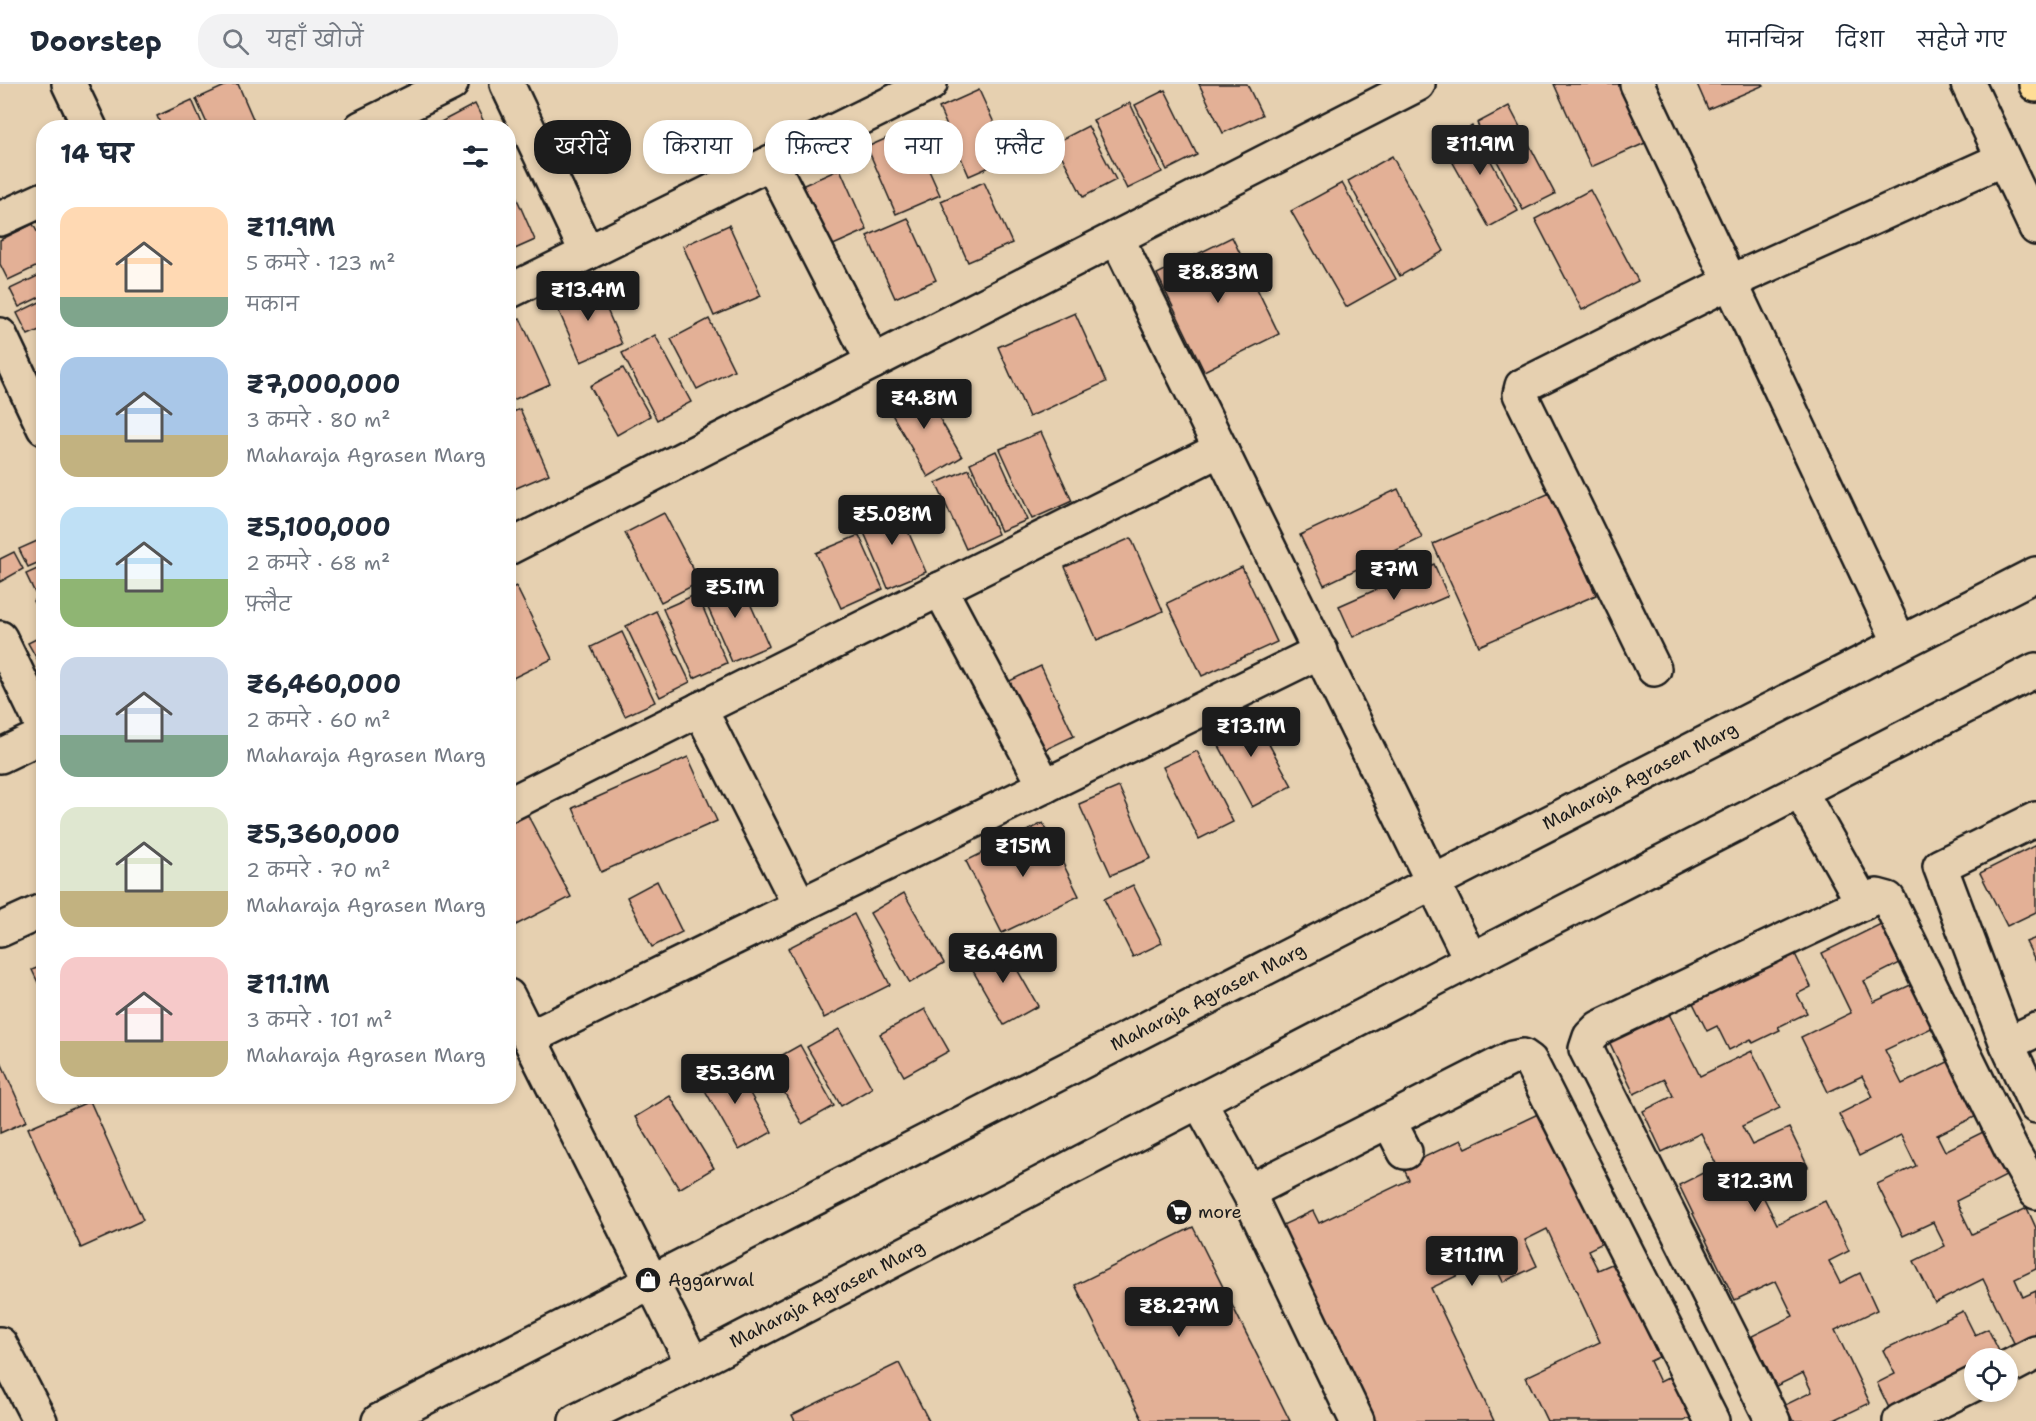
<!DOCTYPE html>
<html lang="hi">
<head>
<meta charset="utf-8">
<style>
	:root { --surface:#fff; --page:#f2f2f3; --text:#1f2937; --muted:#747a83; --line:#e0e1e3; --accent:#1c1c1c }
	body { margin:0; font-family:"Shantell Sans","Playpen Sans Deva",sans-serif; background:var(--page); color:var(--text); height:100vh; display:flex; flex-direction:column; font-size:22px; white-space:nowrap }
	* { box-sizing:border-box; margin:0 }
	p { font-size:20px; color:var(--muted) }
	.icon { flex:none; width:33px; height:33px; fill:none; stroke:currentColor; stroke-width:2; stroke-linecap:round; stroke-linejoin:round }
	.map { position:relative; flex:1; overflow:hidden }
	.panel { position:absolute; left:36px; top:36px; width:480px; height:984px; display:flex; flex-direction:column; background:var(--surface); border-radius:24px; box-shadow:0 3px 9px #0003 }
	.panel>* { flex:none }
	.banner { position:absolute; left:534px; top:36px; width:570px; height:54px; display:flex; gap:12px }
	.fabs { position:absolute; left:1964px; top:1264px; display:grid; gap:12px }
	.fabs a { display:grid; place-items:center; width:54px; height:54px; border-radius:50%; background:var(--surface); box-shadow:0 3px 9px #0003; font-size:30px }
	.price { position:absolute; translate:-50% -51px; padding:0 14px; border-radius:6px; background:var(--accent); color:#fff; font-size:20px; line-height:39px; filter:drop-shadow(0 2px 3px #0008) }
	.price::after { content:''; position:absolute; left:50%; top:36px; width:18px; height:14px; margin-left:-9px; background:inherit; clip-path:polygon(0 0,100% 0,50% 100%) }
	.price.on { background:#222; color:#fff }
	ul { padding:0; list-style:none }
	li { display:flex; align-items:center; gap:18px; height:150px; padding:0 24px }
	li span { display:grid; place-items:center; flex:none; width:168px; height:120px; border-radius:18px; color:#555 }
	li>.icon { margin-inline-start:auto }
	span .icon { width:72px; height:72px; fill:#fffc; stroke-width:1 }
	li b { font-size:26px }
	h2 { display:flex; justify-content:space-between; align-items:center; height:72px; padding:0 24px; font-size:26px }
	.chip { padding:0 21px; border-radius:24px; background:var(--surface); box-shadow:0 3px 9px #0003; font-size:21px; line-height:54px }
	.chip.on { background:var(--accent); color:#fff }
	header { display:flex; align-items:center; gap:36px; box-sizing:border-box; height:84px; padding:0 30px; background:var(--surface); border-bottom:2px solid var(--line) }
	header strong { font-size:28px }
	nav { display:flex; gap:33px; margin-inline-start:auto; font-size:21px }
	.search { width:420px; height:54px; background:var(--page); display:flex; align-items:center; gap:15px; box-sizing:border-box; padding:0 21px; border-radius:24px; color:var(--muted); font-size:22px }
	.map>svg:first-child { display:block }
	.building { fill:#e3b096; stroke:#1c1c1c; stroke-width:1.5 }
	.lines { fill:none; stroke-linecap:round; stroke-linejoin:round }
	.minor-casing { stroke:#1c1c1c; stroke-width:38 }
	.major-casing { stroke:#1c1c1c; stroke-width:38 }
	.minor { stroke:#e6d0b0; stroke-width:33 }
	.major { stroke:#ffdd96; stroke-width:33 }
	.labels { text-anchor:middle; stroke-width:4.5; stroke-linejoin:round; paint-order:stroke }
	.street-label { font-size:18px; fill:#1c1c1c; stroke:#e6d0b0 }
	.poi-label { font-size:18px; fill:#1c1c1c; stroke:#e6d0b0; text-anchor:start }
</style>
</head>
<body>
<header>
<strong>Doorstep</strong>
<div class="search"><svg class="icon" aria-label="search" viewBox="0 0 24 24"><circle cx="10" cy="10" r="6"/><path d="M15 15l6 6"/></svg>यहाँ खोजें</div>
<nav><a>मानचित्र</a><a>दिशा</a><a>सहेजे गए</a></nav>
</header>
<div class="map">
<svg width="2036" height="1337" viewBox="0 0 2036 1337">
	<rect width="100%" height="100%" fill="#e6d0b0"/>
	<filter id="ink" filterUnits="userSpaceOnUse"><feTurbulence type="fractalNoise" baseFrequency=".0167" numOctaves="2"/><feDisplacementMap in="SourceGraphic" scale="12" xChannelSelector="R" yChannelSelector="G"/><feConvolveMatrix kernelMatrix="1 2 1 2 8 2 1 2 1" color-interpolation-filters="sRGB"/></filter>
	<g filter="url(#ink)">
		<g class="building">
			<polygon points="229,0 238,0 257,44 209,44 196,15"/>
			<polygon points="1199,0 1247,0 1262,31 1223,49"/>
			<polygon points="1554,0 1627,0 1652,56 1591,83"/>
			<polygon points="1697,0 1763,0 1764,1 1708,25"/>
			<polygon points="979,6 1010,74 969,92 939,24"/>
			<polygon points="1165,6 1197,71 1167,86 1135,21"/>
			<polygon points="192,16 204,44 162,44 157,32"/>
			<polygon points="1130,19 1162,88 1127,105 1093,36"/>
			<polygon points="475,20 487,44 438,44 437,40"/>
			<polygon points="1509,22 1555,110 1523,126 1477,39"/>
			<polygon points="1088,42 1116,96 1083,113 1055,59"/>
			<polygon points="1472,42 1518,127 1489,143 1442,59"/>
			<polygon points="910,44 940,111 896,130 867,63"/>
			<polygon points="1392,72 1444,167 1400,192 1348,97"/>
			<polygon points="840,85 867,146 822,166 795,105"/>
			<polygon points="984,98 1012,159 968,178 941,117"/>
			<polygon points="510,99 535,156 508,168 508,100"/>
			<polygon points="1342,99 1396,195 1346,223 1291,127"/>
			<polygon points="1590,106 1638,197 1582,226 1535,135"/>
			<polygon points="908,134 936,196 895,214 867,152"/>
			<polygon points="33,140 44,161 44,179 8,196 0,180 0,156"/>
			<polygon points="729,141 761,212 714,232 683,162"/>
			<polygon points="1232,153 1279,250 1204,287 1157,190"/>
			<polygon points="44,189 44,211 19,223 10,205"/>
			<polygon points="595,198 622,260 581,278 554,216"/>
			<polygon points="44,216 44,244 28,251 17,229"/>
			<polygon points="1075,229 1106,298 1029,333 998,263"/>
			<polygon points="520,234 550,300 513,316 508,306 508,239"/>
			<polygon points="709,235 734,286 697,305 671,255"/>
			<polygon points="655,251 691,318 657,336 622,269"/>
			<polygon points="623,284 650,332 617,351 590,302"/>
			<polygon points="919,299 962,373 928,393 885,318"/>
			<polygon points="520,325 549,390 514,405 508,393 508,330"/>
			<polygon points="1041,348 1072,417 1032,435 1000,365"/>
			<polygon points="996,367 1027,436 1001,447 970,379"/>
			<polygon points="969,385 998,450 966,465 936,399"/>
			<polygon points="1398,405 1422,454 1324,501 1300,451"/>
			<polygon points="1550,409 1596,511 1479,562 1433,460"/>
			<polygon points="896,420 926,488 888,504 859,437"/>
			<polygon points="664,429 700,498 661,518 625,449"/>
			<polygon points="859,451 883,505 841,524 816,469"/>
			<polygon points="44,454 44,476 28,483 19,465"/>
			<polygon points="1131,454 1163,527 1097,556 1065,483"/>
			<polygon points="14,468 23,485 0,498 0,475"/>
			<polygon points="1434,480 1448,512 1353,553 1339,522"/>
			<polygon points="44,482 44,505 35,509 26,490"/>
			<polygon points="1242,483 1277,558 1202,592 1167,519"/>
			<polygon points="738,492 769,562 732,578 701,508"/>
			<polygon points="516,502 552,575 513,594 508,584 508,506"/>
			<polygon points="697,510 727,579 694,594 663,525"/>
			<polygon points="44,511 44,535 43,535 33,517"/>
			<polygon points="656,527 690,598 660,613 626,542"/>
			<polygon points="622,548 655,618 625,632 591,563"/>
			<polygon points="44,551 44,580 41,582 28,559"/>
			<polygon points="1041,582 1074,652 1034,671 1001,601"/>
			<polygon points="1249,624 1292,702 1252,723 1210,645"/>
			<polygon points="1197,667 1233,738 1199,755 1163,683"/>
			<polygon points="688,673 717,737 601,788 573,724"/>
			<polygon points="1119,703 1151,774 1111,791 1079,720"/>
			<polygon points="527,730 571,813 508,845 508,740"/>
			<polygon points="1043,739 1079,812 1002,849 966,777"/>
			<polygon points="2036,761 2036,828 2007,842 1980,789"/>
			<polygon points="657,797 682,848 652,863 627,813"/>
			<polygon points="1133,801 1162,859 1133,873 1104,815"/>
			<polygon points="904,809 944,879 910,899 870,829"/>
			<polygon points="854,830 890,901 824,934 788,864"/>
			<polygon points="1887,837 1906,876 1864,897 1874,918 1917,898 1938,941 1885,966 1902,1000 1954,975 1981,1030 1937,1051 1945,1067 1989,1045 2010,1090 1956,1117 1972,1150 2027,1124 2036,1144 2036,1185 2015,1195 2023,1213 2036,1207 2036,1256 2017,1265 1983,1195 1935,1219 1914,1177 1945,1162 1933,1138 1903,1152 1877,1100 1916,1082 1901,1051 1859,1072 1839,1030 1873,1013 1862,992 1828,1008 1801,953 1851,929 1822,869"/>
			<polygon points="2036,854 2036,878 2026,858"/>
			<polygon points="1002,859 1038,922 1004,941 968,878"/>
			<polygon points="1794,868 1811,903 1797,910 1807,929 1778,943 1780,946 1753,959 1751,955 1729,966 1717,942 1707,947 1692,917"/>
			<polygon points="44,881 44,911 32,886"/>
			<polygon points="925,925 949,967 904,992 880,950"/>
			<polygon points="1667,926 1700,992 1752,967 1780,1024 1742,1042 1752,1061 1789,1044 1808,1083 1760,1106 1777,1140 1825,1117 1849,1167 1829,1177 1840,1199 1860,1189 1877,1226 1835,1246 1870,1319 1832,1337 1793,1337 1785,1321 1812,1308 1803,1289 1776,1302 1752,1252 1793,1232 1776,1197 1735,1216 1679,1101 1717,1082 1701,1049 1662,1068 1643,1027 1673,1012 1665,995 1634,1010 1608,955"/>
			<polygon points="839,945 872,1004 841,1022 807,963"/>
			<polygon points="800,961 834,1022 802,1040 768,979"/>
			<polygon points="0,976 27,1037 0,1049"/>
			<polygon points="731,976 772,1048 739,1066 698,994"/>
			<polygon points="670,1012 714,1084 679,1105 635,1033"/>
			<polygon points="90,1017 143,1136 81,1164 28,1044"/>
			<polygon points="1540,1029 1603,1159 1588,1166 1598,1186 1614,1179 1659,1273 1650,1277 1660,1298 1680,1288 1700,1329 1684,1337 1547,1337 1526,1293 1600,1258 1547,1145 1525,1156 1537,1182 1503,1198 1492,1175 1431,1204 1494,1337 1368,1337 1274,1145 1313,1127 1319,1139 1409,1096 1403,1083 1461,1056 1466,1064"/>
			<polygon points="1193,1143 1290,1337 1143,1337 1075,1201"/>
			<polygon points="1963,1227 1975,1251 1988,1245 2003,1275 1974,1275 1974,1291 1959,1298 1956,1290 1942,1296 1946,1304 1892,1330 1877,1299 1895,1290 1883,1266"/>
			<polygon points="899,1279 929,1337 795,1337 792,1331"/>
		</g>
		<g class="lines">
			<defs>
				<g id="minor">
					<polyline points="69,0 90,44"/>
					<polyline points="507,0 587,169"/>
					<polyline points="1637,0 1900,559"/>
					<polyline points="1968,0 2036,144"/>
					<polyline points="361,44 451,0"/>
					<polyline points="771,78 873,278"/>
					<polyline points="0,135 44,115"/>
					<polyline points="1117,154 1471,876"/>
					<polyline points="508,208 930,0"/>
					<polyline points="0,251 44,344"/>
					<polyline points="508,464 1418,0"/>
					<polyline points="940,505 1045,702"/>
					<polyline points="0,554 44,645"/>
					<polyline points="1654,585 1520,310 1522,302 1730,198 2003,75"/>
					<polyline points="700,625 800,822"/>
					<polyline points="0,672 44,651"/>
					<polyline points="1800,707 1863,819"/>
					<polyline points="508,721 1221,365"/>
					<polyline points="2036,735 1940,782 2007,960 2036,1022"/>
					<polyline points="0,846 44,826"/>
					<polyline points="508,912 693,1280"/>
					<polyline points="529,954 1321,567"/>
					<polyline points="2007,960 2036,946"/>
					<polyline points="1199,1017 1252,1114 1254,1122 1357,1337"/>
					<polyline points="1389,1037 1405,1068"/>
					<polyline points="1252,1114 1258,1103 1512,974 1523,972 1530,977 1712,1337"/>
					<polyline points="0,1260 40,1337"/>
					<polyline points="2007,1284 2036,1269"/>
					<polyline points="379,1337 2036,490"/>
					<polyline points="576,1337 693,1280 1471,876 2036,586"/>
					<polyline points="1773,1337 1586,965 1590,953 1599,944 1877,812 1888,815 2011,1065 2036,1108"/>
					<polyline points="1900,1337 1974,1300"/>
				</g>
				<polyline id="major" points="2036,0 2036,1"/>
			</defs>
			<use href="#minor" class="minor-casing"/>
			<use href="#major" class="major-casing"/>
			<use href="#minor" class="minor"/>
			<use href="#major" class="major"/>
		</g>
	</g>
	<defs>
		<symbol id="supermarket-disc" viewBox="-11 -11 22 22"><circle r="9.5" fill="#1c1c1c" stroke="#e6d0b0"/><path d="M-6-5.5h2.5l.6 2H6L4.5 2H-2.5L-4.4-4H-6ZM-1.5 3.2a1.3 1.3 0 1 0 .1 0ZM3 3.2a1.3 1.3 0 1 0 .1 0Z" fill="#fff"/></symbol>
		<symbol id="shop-disc" viewBox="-11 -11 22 22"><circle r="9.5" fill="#1c1c1c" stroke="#e6d0b0"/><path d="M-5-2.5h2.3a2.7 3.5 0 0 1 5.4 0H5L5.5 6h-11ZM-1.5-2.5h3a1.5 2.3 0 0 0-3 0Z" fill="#fff"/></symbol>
	</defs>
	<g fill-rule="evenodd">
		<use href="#supermarket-disc" x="1164" y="1113" width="30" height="30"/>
		<use href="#shop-disc" x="633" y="1181" width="30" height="30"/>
	</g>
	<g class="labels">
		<g class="street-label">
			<text transform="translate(1640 692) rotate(-27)" y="6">Maharaja Agrasen Marg</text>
			<text transform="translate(1208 913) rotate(-27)" y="6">Maharaja Agrasen Marg</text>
			<text transform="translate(827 1210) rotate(-27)" y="6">Maharaja Agrasen Marg</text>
		</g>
		<g class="poi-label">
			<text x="1198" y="1134">more</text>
			<text x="668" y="1202">Aggarwal</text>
		</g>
	</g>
</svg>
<div class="fabs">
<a><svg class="icon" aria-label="locate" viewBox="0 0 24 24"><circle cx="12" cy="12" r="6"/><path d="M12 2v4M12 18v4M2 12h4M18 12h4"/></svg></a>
</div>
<b class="price on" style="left:1480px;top:92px">₹11.9M</b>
<b class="price" style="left:1218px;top:220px">₹8.83M</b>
<b class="price" style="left:588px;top:238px">₹13.4M</b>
<b class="price" style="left:924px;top:346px">₹4.8M</b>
<b class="price" style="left:892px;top:462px">₹5.08M</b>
<b class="price" style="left:1394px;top:517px">₹7M</b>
<b class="price" style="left:735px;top:535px">₹5.1M</b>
<b class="price" style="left:1251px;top:674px">₹13.1M</b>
<b class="price" style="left:1023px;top:794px">₹15M</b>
<b class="price" style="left:1003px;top:900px">₹6.46M</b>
<b class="price" style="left:735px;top:1021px">₹5.36M</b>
<b class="price" style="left:1755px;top:1129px">₹12.3M</b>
<b class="price" style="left:1472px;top:1203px">₹11.1M</b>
<b class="price" style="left:1179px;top:1254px">₹8.27M</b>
<div class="banner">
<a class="chip on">खरीदें</a>
<a class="chip">किराया</a>
<a class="chip">फ़िल्टर</a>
<a class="chip">नया</a>
<a class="chip">फ़्लैट</a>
</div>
<section class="panel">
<h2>14 घर<svg class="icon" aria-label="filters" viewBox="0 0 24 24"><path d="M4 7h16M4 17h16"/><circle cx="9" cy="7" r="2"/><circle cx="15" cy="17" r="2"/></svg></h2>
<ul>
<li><span style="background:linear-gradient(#ffd9b3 75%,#7fa58c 0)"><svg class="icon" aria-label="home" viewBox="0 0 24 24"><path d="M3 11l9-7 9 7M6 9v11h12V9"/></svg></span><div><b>₹11.9M</b><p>5 कमरे · 123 m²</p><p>मकान</p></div></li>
<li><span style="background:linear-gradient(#a9c7e8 65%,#c2b280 0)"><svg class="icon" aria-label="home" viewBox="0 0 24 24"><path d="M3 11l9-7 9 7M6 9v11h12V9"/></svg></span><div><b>₹7,000,000</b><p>3 कमरे · 80 m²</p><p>Maharaja Agrasen Marg</p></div></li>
<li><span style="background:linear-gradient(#bfe0f5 60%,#8fb573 0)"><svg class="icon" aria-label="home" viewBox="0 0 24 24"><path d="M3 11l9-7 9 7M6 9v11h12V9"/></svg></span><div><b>₹5,100,000</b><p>2 कमरे · 68 m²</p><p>फ़्लैट</p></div></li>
<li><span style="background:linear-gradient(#c9d6e8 65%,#7fa58c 0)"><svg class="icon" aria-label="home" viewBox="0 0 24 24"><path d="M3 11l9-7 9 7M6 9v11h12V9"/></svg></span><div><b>₹6,460,000</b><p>2 कमरे · 60 m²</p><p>Maharaja Agrasen Marg</p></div></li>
<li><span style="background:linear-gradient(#dfe7d0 70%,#c2b280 0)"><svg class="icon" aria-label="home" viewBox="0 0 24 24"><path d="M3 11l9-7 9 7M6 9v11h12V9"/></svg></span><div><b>₹5,360,000</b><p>2 कमरे · 70 m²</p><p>Maharaja Agrasen Marg</p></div></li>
<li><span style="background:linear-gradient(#f6c9c9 70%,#c2b280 0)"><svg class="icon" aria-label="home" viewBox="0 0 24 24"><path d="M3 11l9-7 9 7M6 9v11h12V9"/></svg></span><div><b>₹11.1M</b><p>3 कमरे · 101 m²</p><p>Maharaja Agrasen Marg</p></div></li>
</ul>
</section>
</div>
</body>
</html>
